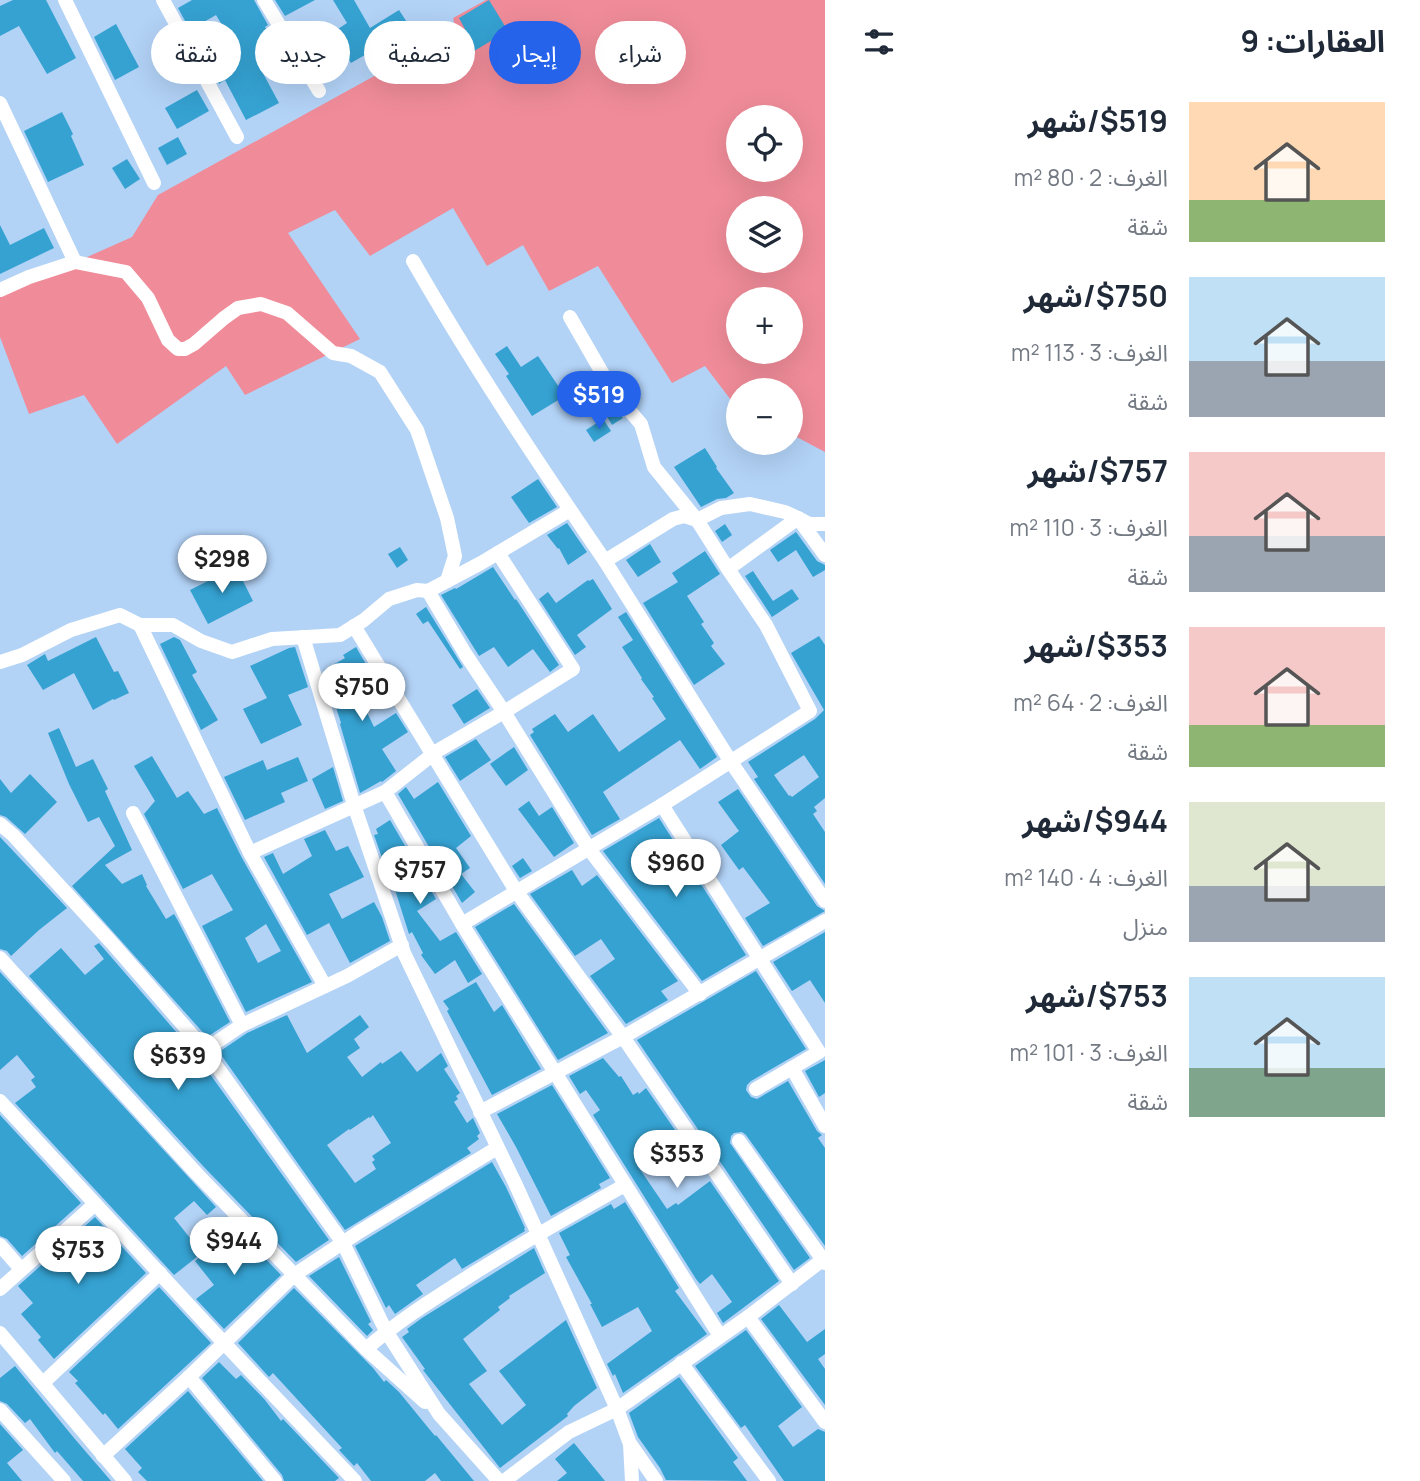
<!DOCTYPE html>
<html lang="ar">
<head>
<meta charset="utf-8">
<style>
	:root { --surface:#fff; --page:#f6f6f7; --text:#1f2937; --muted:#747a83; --accent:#2563eb }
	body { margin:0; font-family:Manrope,"Noto Sans Arabic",sans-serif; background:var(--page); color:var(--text); direction:rtl; height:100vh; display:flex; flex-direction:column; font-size:26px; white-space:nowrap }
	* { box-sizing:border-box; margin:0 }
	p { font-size:23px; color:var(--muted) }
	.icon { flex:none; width:38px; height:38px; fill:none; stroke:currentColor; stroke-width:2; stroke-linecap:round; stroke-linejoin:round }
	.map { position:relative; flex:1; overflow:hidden; direction:ltr }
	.panel { display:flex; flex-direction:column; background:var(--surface); width:595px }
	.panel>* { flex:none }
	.banner { position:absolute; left:21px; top:21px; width:665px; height:63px; direction:rtl; display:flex; gap:14px }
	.buttons { position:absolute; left:726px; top:105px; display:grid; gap:14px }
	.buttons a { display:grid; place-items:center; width:77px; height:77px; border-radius:50%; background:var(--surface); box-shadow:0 7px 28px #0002; font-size:35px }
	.price { position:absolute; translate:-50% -60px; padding:0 16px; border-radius:24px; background:#fff; color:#222; font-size:23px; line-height:46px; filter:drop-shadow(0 2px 4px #0008) }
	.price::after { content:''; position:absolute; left:50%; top:42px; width:21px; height:16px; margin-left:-10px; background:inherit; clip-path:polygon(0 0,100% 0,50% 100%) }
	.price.on { background:var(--accent); color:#fff }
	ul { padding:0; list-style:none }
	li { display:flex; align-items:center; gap:21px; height:175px; padding:0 35px }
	li span { display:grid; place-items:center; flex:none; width:196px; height:140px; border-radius:0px; color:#555 }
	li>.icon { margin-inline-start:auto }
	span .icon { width:84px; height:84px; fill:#fffc; stroke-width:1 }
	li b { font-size:30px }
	h2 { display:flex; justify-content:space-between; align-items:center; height:84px; padding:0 35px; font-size:30px }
	.tag { padding:0 24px; border-radius:32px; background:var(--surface); box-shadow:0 7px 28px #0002; font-size:24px; line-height:63px }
	.tag.on { background:var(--accent); color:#fff }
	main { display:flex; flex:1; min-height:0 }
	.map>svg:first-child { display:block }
	.green { fill:#f08c99; fill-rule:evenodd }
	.building { fill:#35a2d2; fill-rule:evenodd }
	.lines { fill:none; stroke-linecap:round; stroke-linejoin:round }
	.street { stroke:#fff; stroke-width:14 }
</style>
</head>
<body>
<main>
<section class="panel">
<h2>العقارات: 9<svg class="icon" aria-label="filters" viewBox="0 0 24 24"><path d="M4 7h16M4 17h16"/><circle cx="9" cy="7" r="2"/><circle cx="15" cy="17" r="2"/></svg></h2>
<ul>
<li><span style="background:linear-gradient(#ffd9b3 70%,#8fb573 0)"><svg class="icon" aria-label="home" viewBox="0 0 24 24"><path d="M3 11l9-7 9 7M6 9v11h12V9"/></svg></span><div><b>$519/شهر</b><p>الغرف: 2 · 80 m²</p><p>شقة</p></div></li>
<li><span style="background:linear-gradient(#bfe0f5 60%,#9aa5b1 0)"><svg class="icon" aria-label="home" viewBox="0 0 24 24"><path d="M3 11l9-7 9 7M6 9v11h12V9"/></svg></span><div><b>$750/شهر</b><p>الغرف: 3 · 113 m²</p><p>شقة</p></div></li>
<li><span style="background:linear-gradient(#f6c9c9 60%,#9aa5b1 0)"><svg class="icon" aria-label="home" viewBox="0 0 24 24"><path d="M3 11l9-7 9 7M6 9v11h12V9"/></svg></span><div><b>$757/شهر</b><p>الغرف: 3 · 110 m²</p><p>شقة</p></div></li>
<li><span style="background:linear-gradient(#f6c9c9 70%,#8fb573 0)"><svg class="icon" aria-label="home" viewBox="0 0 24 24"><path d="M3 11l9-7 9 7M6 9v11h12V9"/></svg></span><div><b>$353/شهر</b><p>الغرف: 2 · 64 m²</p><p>شقة</p></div></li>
<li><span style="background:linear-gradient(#dfe7d0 60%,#9aa5b1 0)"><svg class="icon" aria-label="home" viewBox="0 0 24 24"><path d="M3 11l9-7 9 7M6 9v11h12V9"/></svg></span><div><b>$944/شهر</b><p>الغرف: 4 · 140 m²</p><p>منزل</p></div></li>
<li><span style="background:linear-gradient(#bfe0f5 65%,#7fa58c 0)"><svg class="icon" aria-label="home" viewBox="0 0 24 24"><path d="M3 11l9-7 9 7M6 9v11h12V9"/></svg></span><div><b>$753/شهر</b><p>الغرف: 3 · 101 m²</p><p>شقة</p></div></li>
</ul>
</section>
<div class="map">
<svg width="825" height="1481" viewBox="0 0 825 1481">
	<rect width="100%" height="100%" fill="#b2d2f6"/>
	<path class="green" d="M486,0h339v452l-34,-18v-44h-53v16l-4,-2 -29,-38 -33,17 -74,-117 -49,25 -26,-46 -36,21 -34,-58 -83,48 -35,-46 -47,23 72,106 -115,56 -19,-29 -109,78 -33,-49 -55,19 -29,-77v-41l132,-59 26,-42 298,-164 -3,-13zM738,117h53v53h-53zM738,208h53v53h-53zM738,299h53v53h-53z"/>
	<g class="building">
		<polygon points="13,0 46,0 76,58 47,74 19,26 0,36 0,6"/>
		<polygon points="192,0 254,0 268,25 265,27 279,51 258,64 279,103 246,120 225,80 219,84 204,55 231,40 216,15 190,30 178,8"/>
		<polygon points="275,0 315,0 285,16"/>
		<polygon points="333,0 354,0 370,28 399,10 412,30 397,39 396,37 351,63 332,33 347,23"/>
		<polygon points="489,0 508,31 474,51 462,30 465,29 459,18"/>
		<polygon points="116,24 139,67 115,80 94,37"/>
		<polygon points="197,90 209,111 177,129 165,108"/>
		<polygon points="62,112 73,134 71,136 84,165 48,182 24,131"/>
		<polygon points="178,137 187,154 167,165 158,148"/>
		<polygon points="127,159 140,179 125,189 112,168"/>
		<polygon points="0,225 10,245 44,228 54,248 0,274"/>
		<polygon points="507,346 521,367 538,356 565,396 532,416 506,376 509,374 495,354"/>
		<polygon points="604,396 623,418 612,425 598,401"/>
		<polygon points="603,419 611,431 594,442 586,430"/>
		<polygon points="705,448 717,467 716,468 734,493 726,498 717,499 701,507 674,467"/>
		<polygon points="538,479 557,507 529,523 511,497"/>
		<polygon points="567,523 587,552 568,565 559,548 558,549 547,535"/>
		<polygon points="725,524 732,535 722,542 715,531"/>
		<polygon points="796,532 817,561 825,565 825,570 813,577 796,550 778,562 770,550"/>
		<polygon points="650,544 661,562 638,577 626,560"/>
		<polygon points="400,547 408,560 397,568 388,554"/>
		<polygon points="705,551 720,574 687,596 704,622 701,624 714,643 711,646 725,664 694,685 643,603 678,582 672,573"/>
		<polygon points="236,567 253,601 208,624 190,590"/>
		<polygon points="493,567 515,600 516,599 559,665 550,672 533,649 508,667 494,647 479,656 441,595 455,588 456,589"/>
		<polygon points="753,571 773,601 792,589 799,599 772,617 745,576"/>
		<polygon points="593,579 612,609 577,635 586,647 575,655 539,599 548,592 556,603 588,580 589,581"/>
		<polygon points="426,607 463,667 460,669 428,621 423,624 416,614"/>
		<polygon points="626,612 717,757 700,769 680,740 603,792 620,819 592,835 530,735 534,732 532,729 555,714 568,732 593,714 619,752 666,719 652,698 654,697 641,679 642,678 622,647 633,640 618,617"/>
		<path d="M819,636l6,9v153l-11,9 3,4 -4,3 12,18v52l-71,-105 4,-2 -10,-15 67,-43 9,-9 -33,-57zM804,755l15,22 -27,20 -2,-2 -1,1 -15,-21z"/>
		<polygon points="96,637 114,672 118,671 129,693 114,700 113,699 93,710 74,673 43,690 27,665 45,654 48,661"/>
		<polygon points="174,637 180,640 197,672 192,675 218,720 201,730 160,644"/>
		<polygon points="295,647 308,687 288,695 302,725 261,744 243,709 267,698 250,666 289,648"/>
		<polygon points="356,647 370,671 352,682 374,727 396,713 408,732 382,749 396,771 382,782 381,781 360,793 340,724 341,723 324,670 345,658 343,655"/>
		<polygon points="477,689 490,708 464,724 452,705"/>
		<polygon points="59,728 76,767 93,759 108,789 105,791 132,850 105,865 122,884 142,874 147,885 146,886 166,919 174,914 177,919 230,1022 207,1037 72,886 115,846 99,817 88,822 69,784 48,733"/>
		<polygon points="476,739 491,760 460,781 445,757"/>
		<polygon points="514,747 528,770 506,786 490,764"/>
		<path d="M152,756l25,42 11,-7 16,23 13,-6 25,50 70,124 -66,30 -44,-86 31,-16 -21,-36 -29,15 -39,-75 11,-13 -21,-35zM266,924l15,27 -23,12 -13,-25z"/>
		<polygon points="298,757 308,781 281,793 285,802 245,820 224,777 263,760 267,770"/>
		<polygon points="333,767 343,801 325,809 312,779"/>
		<polygon points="30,774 57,802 25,834 6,817 0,815 0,779 11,793"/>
		<polygon points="438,782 471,836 456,848 470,868 461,874 475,892 462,903 398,794 406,787 414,799"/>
		<polygon points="738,789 817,906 825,911 763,946 745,918 770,903 743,867 739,870 721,845 739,831 718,802"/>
		<polygon points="529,801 539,816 552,807 574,843 554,857 518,809"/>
		<polygon points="659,818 746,955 702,981 603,851"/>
		<polygon points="390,820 436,899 417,911 440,941 456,932 482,974 468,983 455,960 435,974 421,955 423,953 412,932 409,934 391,877 386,869 374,835 378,834 376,829"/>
		<polygon points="325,830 336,851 348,846 364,877 329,894 342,919 374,902 382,917 390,941 350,963 329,923 307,935 264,857 273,853 283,874 312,856 304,839"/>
		<polygon points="0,837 67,908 39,930 11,956 7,951 0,949"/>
		<polygon points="523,858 532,871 520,878 512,866"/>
		<polygon points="572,870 582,886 597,875 678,981 661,991 668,1000 626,1024 590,976 615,959 601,939 575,956 530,894"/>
		<polygon points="514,904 608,1033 558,1060 475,927"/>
		<polygon points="825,932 825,1003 810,980 792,991 773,962"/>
		<polygon points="99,943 197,1056 329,1240 296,1262 204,1167 29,976 61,948 85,975 104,959 94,946"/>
		<polygon points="756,971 806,1049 751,1081 747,1085 746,1090 751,1097 757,1099 788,1081 817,1131 822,1135 818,1138 825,1148 825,1246 746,1135 742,1132 734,1133 731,1136 730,1143 810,1258 794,1270 637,1040"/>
		<polygon points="0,972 216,1207 207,1215 194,1201 174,1218 202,1253 174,1275 15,1103 36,1087 31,1080 35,1077 17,1055 0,1070"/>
		<polygon points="476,982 494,1012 502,1005 541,1069 492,1095 447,1011 449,1009 443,1001"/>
		<path d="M287,1015l20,38 53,-38 9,12 -15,12 6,9 -13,9 15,20 19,-15 1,2 19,-13 16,21 24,-19 7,13 -4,3 16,24 -4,3 2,3 -4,3 13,21 6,-5 7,15 -3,3 2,3 -12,9 4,5 -126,77 -126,-178 28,-19zM373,1115l18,28 -19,13 3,4 -3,2 4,7 -21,14 -28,-38 22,-16 1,1 19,-13 1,1z"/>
		<polygon points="603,1058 619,1077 621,1076 633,1095 638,1092 639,1094 646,1088 695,1159 686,1166 678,1156 668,1164 658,1150 637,1165 667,1209 676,1203 678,1205 710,1181 779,1281 723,1323 717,1313 732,1302 712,1274 700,1284 696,1279 593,1115 600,1110 586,1090 580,1094 569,1076"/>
		<polygon points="825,1060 825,1093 819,1097 805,1071"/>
		<polygon points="552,1085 610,1178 599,1184 601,1188 551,1216 516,1147 497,1114"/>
		<polygon points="0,1115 81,1203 22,1256 7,1239 0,1236"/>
		<polygon points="492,1162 506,1187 525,1228 524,1229 525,1231 462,1269 455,1258 416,1285 423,1294 395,1314 389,1305 386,1308 355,1246"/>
		<polygon points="625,1202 679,1288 675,1291 707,1334 623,1393 615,1374 613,1376 607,1364 652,1331 638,1307 602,1327 590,1304 592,1304 566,1257 570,1255 559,1233 611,1204 614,1209"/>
		<polygon points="95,1217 146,1273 54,1359 38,1340 41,1337 21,1314 33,1303 18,1286"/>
		<polygon points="236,1228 281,1275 224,1329 196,1299 214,1285 195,1261"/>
		<polygon points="534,1248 545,1273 509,1296 510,1298 498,1307 500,1310 463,1339 487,1371 469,1384 502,1425 526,1405 499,1371 566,1320 597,1388 574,1406 567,1414 568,1416 500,1468 423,1370 425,1369 402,1337 409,1332 407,1329 422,1318"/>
		<polygon points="339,1257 371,1322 368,1324 373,1330 367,1336 309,1276"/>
		<polygon points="159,1287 211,1343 118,1429 105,1413 103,1415 75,1383 78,1381 69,1372"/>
		<polygon points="294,1288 373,1368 384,1382 386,1380 399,1392 435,1436 436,1435 474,1481 441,1481 435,1473 425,1481 371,1481 357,1463 354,1466 339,1450 342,1448 273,1373 269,1377 238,1343"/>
		<polygon points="779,1305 807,1342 825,1329 825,1354 818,1359 825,1369 825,1405 761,1319"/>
		<polygon points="746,1330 802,1407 778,1426 793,1447 818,1429 825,1432 825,1481 784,1481 745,1425 741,1428 695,1366"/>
		<polygon points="219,1362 236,1379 241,1375 265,1400 281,1421 283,1419 339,1478 335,1481 284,1481 282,1475 202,1378"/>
		<polygon points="15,1366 74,1438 111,1481 83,1481 57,1451 55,1453 30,1419 25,1423 7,1404 0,1401 0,1378"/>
		<polygon points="679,1377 738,1458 733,1462 747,1481 666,1480 660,1468 638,1437 629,1413"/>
		<polygon points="188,1391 263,1481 147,1481 138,1472 142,1468 125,1449"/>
		<polygon points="0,1424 23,1450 7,1463 22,1481 0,1481"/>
		<polygon points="574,1443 605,1481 557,1481 567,1473 555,1459"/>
	</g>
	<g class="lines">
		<g class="street">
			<polyline points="65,0 154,183"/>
			<polyline points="163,0 237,137"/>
			<polyline points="264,0 319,91"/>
			<polyline points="0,103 75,262"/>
			<path d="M413,261c59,103 125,202 192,300l68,-42 11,-3 13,4 24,-12 29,-4 35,8 13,6 27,37"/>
			<polyline points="0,290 29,277 75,262 126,272 148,298 168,340 178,349 185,349 194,344 224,318 238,308 261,304 287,313 333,353 351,356 380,372 417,430 447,518 455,556 447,581 428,591 417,590 389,599 364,620 340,635 272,639 232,652 201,641 173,625 140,625 120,615 71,630 22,655 0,662"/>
			<polyline points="570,317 612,390 641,424 654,467 697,520 728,569"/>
			<polyline points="605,561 731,762 825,901"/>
			<polyline points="447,581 481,563 570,510"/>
			<polyline points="428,591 466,655 504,712 589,849 700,994"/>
			<polyline points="140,625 250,853 325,986"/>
			<polyline points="354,626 516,891 623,1037 792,1284"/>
			<polyline points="303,637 354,805 404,953 515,1183 617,1409 630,1444 632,1481"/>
			<polyline points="385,792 462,924 720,1336"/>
			<polyline points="662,805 819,1052 792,1068 825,1126"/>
			<polyline points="133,813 242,1025"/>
			<polyline points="0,824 13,835 112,943 205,1050 343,1243 386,1331 439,1414 499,1481"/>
			<polyline points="250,853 385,792 437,751 504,712 573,669 498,553"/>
			<polyline points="462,924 662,805 810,711 766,625 728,569 798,518 809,524 825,524"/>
			<polyline points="0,958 197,1174 366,1349 425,1402"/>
			<polyline points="205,1050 242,1025 347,976 402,945"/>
			<polyline points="756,1089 792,1068"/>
			<polyline points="0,1101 224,1343 355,1481"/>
			<polyline points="480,1112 623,1037 825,921"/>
			<polyline points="739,1141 825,1263"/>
			<polyline points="0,1245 21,1269"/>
			<polyline points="0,1289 95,1204"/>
			<polyline points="748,1317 825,1422"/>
			<polyline points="0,1333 125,1481"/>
			<path d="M366,1349c32,-28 69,-51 105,-74 51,-32 102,-61 154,-90"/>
			<polyline points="681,1363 769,1481"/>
			<polyline points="189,1377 275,1481"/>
			<polyline points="43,1383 160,1273"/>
			<polyline points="0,1410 64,1481"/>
			<polyline points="631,1445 656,1481"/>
			<polyline points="103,1456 189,1377 294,1275 359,1232 497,1148"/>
			<polyline points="504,1481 569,1432 617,1409 748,1317 825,1258"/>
		</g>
	</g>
</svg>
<div class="buttons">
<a><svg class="icon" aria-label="locate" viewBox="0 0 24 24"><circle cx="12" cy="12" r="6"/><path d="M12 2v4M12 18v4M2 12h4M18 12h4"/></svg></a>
<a><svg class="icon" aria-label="layers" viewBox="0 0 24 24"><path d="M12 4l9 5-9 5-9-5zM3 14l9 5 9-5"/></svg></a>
<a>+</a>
<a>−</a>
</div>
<b class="price on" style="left:599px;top:431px">$519</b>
<b class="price" style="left:222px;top:595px">$298</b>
<b class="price" style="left:362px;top:723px">$750</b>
<b class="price" style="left:676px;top:899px">$960</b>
<b class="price" style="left:420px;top:906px">$757</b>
<b class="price" style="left:178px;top:1092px">$639</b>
<b class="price" style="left:677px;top:1190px">$353</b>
<b class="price" style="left:234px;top:1277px">$944</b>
<b class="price" style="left:78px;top:1286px">$753</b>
<div class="banner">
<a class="tag">شراء</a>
<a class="tag on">إيجار</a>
<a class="tag">تصفية</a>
<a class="tag">جديد</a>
<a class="tag">شقة</a>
</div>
</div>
</main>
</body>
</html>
